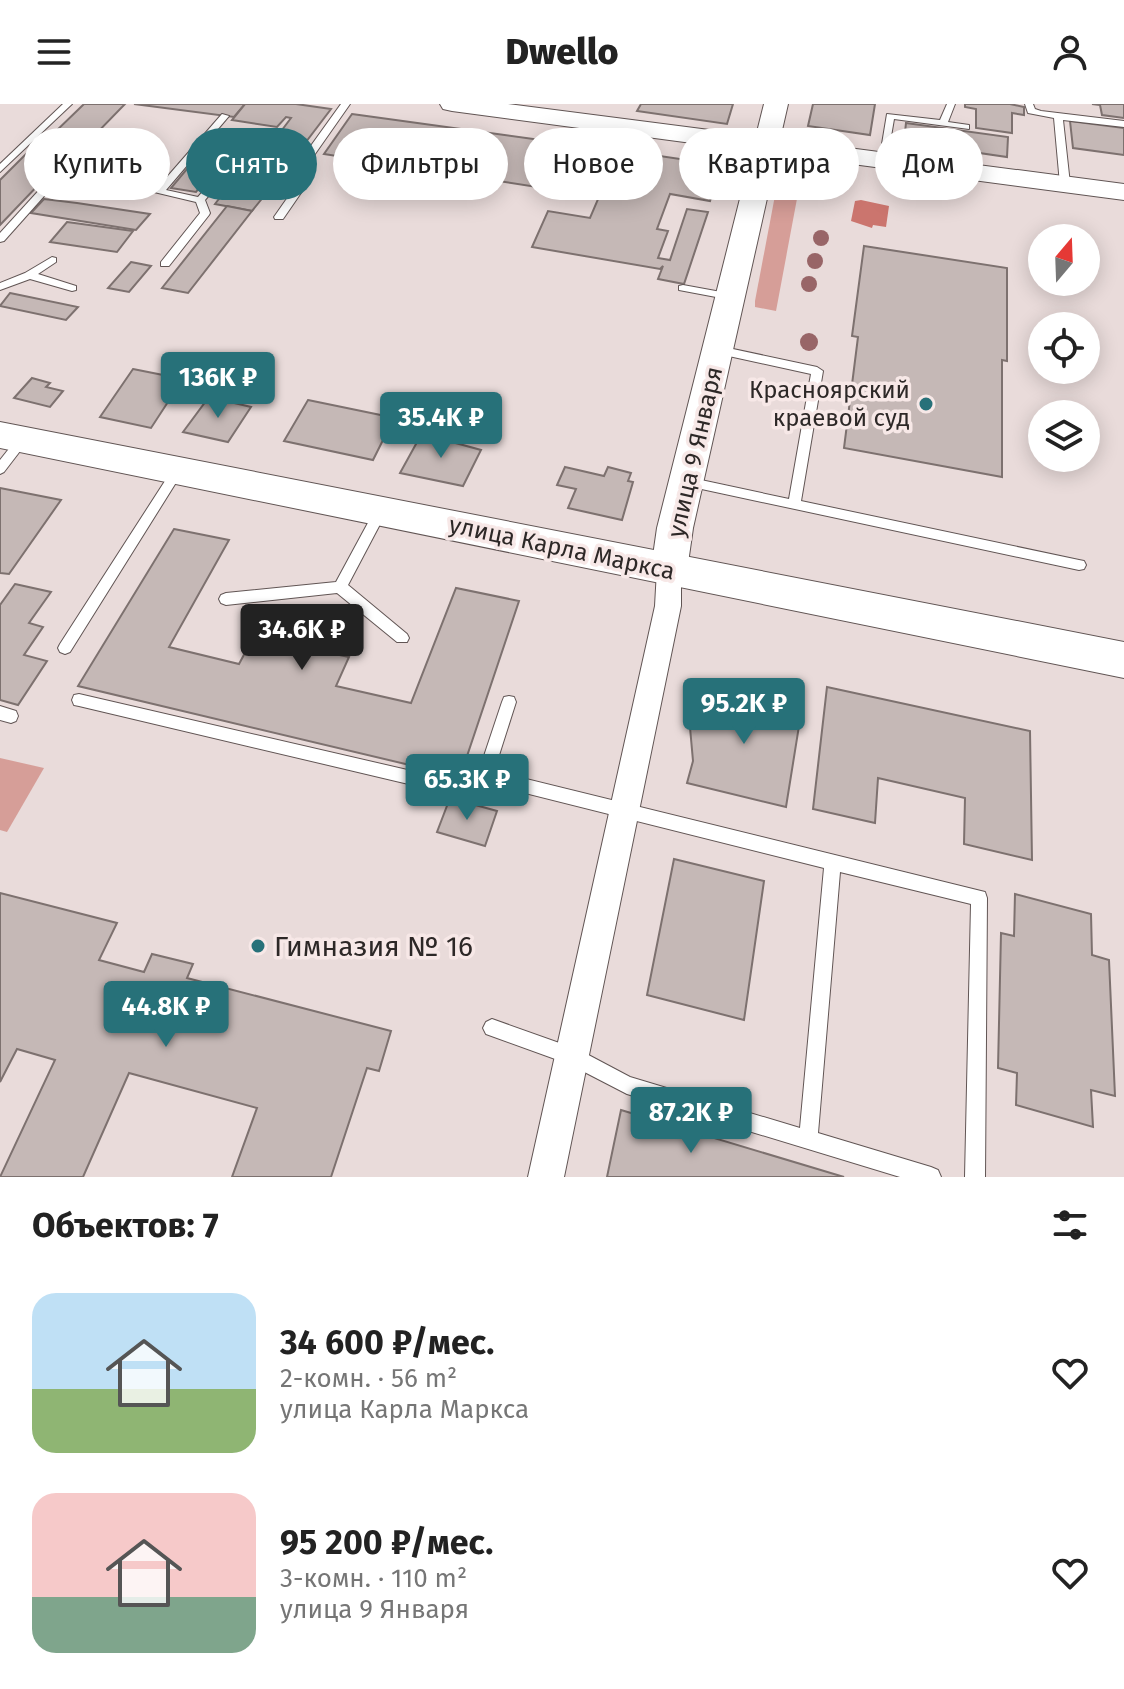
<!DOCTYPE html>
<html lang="ru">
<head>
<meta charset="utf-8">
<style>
	:root { --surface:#fff; --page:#f2f2f2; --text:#222; --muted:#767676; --accent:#277179 }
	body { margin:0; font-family:"Fira Sans",sans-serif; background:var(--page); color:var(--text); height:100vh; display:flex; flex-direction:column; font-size:30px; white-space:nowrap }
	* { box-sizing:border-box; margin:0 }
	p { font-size:26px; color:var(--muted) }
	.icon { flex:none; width:44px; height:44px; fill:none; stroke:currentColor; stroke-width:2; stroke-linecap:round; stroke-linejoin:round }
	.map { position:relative; height:1073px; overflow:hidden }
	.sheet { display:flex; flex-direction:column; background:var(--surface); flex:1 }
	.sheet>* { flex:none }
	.guide { position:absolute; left:24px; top:24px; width:1076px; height:72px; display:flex; gap:16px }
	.needle { width:52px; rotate:19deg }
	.buttons { position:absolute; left:1028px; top:120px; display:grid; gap:16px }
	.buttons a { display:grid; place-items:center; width:72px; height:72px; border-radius:50%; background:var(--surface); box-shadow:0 4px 20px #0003; font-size:40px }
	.price { position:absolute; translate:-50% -68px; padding:0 18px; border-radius:8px; background:var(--accent); color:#fff; font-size:26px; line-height:52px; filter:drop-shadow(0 2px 4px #0008) }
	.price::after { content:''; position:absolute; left:50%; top:48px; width:24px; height:18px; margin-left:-12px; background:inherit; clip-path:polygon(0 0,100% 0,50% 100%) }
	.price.current { background:#222; color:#fff }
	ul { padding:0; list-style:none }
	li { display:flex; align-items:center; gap:24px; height:200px; padding:0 32px }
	li span { display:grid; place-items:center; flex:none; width:224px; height:160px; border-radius:24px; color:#555 }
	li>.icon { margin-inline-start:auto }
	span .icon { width:96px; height:96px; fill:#fffc; stroke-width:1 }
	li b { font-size:34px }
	h2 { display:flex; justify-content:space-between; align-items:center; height:96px; padding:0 32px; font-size:34px }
	.tag { padding:0 28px; border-radius:36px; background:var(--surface); box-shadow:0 4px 20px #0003; font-size:28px; line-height:72px }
	.tag.current { background:var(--accent); color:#fff }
	header { display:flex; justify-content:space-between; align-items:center; height:104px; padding:0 32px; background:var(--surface); font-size:36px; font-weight:800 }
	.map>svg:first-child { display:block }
	.green { fill:#d69e98 }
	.water { fill:#cb756e }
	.building { fill:#c5b8b6; stroke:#7d716f; stroke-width:2 }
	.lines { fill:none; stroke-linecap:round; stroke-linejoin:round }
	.lane-casing { stroke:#615554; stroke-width:2 }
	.street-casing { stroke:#615554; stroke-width:2 }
	.secondary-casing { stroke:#615554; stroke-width:2 }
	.primary-casing { stroke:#615554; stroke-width:2 }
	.lane { fill:#fff; fill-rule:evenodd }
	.street { fill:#fff; fill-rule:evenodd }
	.secondary { fill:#fff; fill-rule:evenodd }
	.primary { fill:#fff; fill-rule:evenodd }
	.tree { fill:#986567 }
	.poi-dot { fill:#277179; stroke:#f7e8e7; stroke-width:3 }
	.labels { text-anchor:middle; stroke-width:7; stroke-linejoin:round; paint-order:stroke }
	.poi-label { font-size:24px; fill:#2d2827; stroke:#f7e8e7; text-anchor:end }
	.street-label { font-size:24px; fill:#2d2827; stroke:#f7e8e7 }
	.near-poi-label { font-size:28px; fill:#2d2827; stroke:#f7e8e7; text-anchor:start }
</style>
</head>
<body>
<header><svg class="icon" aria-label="menu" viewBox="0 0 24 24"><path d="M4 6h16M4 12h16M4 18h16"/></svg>Dwello<svg class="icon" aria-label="person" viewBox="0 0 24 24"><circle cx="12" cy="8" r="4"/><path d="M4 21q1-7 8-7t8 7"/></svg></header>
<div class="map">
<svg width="1124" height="1073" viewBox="0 0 1124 1073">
	<rect width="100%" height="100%" fill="#e9dbda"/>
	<g class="green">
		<polygon points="777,81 799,84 776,207 755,203 755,197"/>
		<polygon points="0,654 44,664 7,728 0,726"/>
	</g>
	<polygon class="water" points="861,96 889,102 886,123 873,121 872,124 851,117 855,97"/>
	<g class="building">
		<polygon points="84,0 125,0 91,35 54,29"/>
		<polygon points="134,0 245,0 234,13"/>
		<polygon points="245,0 296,0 331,5 277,76 248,71 291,14 286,13 277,23 232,16"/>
		<polygon points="641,0 733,0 727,20 637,7"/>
		<polygon points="813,0 875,0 870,31 808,22"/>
		<polygon points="965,0 1010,0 1024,3 1024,11 1012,9 1012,29 976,24 976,5 965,3"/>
		<polygon points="1092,0 1124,0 1124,14 1102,11 1100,1"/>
		<polygon points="352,10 577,41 556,86 492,76 489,82 455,77 458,71 324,50"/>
		<polygon points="1070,17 1124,24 1124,51 1073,44"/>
		<polygon points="906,19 1008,33 1007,53 904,38"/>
		<polygon points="215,35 236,38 218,59 196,56"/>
		<polygon points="32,44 68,50 0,121 0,76"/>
		<polygon points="619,46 721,61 710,97 670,90 657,125 668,127 658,154 670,156 687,105 708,108 684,180 658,175 663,162 660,165 532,143 548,107 590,114"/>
		<polygon points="191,60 216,64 196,88 171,84"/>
		<polygon points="239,69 277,76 252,107 215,100"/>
		<polygon points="44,95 77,99 150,110 136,126 31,109"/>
		<polygon points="227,102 252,107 188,189 162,184"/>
		<polygon points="67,118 133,127 117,148 50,138"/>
		<polygon points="864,142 1007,164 1007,257 1002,256 1002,373 844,344 858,233 852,232"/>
		<polygon points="131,158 151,162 129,188 108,184"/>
		<polygon points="10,189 78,203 66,216 0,202"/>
		<polygon points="133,265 183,275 151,324 100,313"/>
		<polygon points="32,274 50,279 46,283 63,287 50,303 14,294"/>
		<polygon points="209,293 251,303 228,338 183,328"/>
		<polygon points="308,296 400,315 390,334 385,332 373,356 284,337"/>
		<polygon points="431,329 443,331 441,335 481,346 463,382 400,369 421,331 430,333"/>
		<polygon points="565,363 604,372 608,363 631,369 628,377 633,378 622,416 568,404 576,385 557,381"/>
		<polygon points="0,384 61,396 9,470 0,469"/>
		<polygon points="174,425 229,436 169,543 239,560 254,532 306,544 349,553 336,582 411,599 456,484 519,497 460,673 78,582"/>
		<polygon points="15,480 51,488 29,519 43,523 24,551 47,557 18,601 0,596 0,501"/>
		<polygon points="827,583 1030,627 1032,756 964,740 965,694 878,674 875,719 813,705"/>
		<polygon points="701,586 772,604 775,590 803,597 786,703 687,679 693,657 688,601 690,595"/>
		<polygon points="450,694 497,707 485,742 437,728"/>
		<polygon points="674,755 764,777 744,916 647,891"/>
		<polygon points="0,789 117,819 99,856 144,868 152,850 193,860 187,874 391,927 379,967 367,964 331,1073 232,1073 257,1004 129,969 83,1073 0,1073 55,956 17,945 0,978"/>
		<polygon points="1015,790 1091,810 1092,851 1109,856 1115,992 1091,986 1093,1023 1016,1001 1017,969 998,964 1001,829 1014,832"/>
		<polygon points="621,1006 844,1073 607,1073"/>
	</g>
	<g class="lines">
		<defs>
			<g id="lane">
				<polygon points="63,0 72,0 0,68 0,60"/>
				<polygon points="341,0 350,0 315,50 305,83 283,115 275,115 274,113 295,83 305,50"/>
				<polygon points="947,0 955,0 948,18 969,21 969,25 894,15 887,56 879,58 887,10 940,16"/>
				<polygon points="1025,0 1033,0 1035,5 1041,7 1124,17 1124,23 1063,16 1070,80 1065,83 1060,80 1054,14 1028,9"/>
				<polygon points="222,10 229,12 166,86 198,93 242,41 250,43 205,96 210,109 209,111 169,162 161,162 161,158 200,109 196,98 154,88"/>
				<polygon points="596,17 601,20 592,43 584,45 582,43 591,20"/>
				<polygon points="62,61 70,63 4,137 0,138 0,129"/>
				<polygon points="52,153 56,154 56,158 38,170 76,182 76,186 72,187 30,175 0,186 0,179 25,169"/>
				<polygon points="683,181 732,190 737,193 732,196 679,186 679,182"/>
				<polygon points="719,242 817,263 823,267 801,397 1079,456 1084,457 1086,461 1084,465 1079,466 683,381 681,378 683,375 687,373 789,395 811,270 715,249 715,243"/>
				<polygon points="23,331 27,332 29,335 27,338 4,368 0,370 0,356 19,332"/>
				<polygon points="178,361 184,366 182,369 70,548 65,550 60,548 58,544 60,540 174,363"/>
				<polygon points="381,402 387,407 348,481 407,530 409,534 407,538 397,538 337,489 226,501 221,499 219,495 221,491 226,489 336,478 376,404"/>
				<polygon points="79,590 455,677 479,667 502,598 504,593 509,592 514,593 516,598 494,667 985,788 987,794 985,1073 965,1073 971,800 840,768 818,1029 931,1063 938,1066 941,1073 900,1073 627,990 569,960 486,930 483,924 486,918 492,915 579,946 630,973 800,1024 824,764 485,679 455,691 79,602 74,601 72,596 74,591"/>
				<polygon points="0,602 16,607 18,612 16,617 11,619 0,616"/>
			</g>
			<polygon id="street" points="669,456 678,459 681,466 681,502 564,1073 528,1073 655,502 657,466 660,459"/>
			<polygon id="secondary" points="440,0 508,0 756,32 764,0 788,0 780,35 1124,80 1124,96 777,50 693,424 687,466 682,476 669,481 656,476 651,466 657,424 752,47 452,7 443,5"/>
			<polygon id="primary" points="0,318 1124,538 1124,574 0,344"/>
		</defs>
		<use href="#lane" class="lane-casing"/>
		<use href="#street" class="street-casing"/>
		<use href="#secondary" class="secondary-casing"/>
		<use href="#primary" class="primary-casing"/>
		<use href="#lane" class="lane"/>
		<use href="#street" class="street"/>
		<use href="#secondary" class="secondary"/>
		<use href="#primary" class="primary"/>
	</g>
	<g class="tree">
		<circle cx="821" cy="134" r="8"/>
		<circle cx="815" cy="157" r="8"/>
		<circle cx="809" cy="180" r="8"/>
		<circle cx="809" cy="238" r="9"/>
	</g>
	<g class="poi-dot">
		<circle cx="926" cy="300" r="8"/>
		<circle cx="258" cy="842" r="8"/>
	</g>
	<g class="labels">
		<g class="poi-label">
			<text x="910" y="294">Красноярский<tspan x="910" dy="28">краевой суд</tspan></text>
		</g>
		<g class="street-label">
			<text transform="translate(695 348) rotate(-77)" y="8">улица 9 Января</text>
			<text transform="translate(562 444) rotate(12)" y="8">улица Карла Маркса</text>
		</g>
		<g class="near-poi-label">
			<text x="274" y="852">Гимназия № 16</text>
		</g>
	</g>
</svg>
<div class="buttons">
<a><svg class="needle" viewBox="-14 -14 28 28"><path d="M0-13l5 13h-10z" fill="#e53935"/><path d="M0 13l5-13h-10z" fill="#767676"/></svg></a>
<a><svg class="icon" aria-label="locate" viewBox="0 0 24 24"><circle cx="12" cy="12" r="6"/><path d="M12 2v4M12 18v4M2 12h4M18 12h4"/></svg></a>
<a><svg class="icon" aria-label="layers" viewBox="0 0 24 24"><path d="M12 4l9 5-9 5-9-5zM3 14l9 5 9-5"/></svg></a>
</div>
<b class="price" style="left:218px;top:316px">136K ₽</b>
<b class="price" style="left:441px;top:356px">35.4K ₽</b>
<b class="price current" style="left:302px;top:568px">34.6K ₽</b>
<b class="price" style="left:744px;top:642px">95.2K ₽</b>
<b class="price" style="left:467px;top:718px">65.3K ₽</b>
<b class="price" style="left:166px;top:945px">44.8K ₽</b>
<b class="price" style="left:691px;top:1051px">87.2K ₽</b>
<div class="guide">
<a class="tag">Купить</a>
<a class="tag current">Снять</a>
<a class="tag">Фильтры</a>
<a class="tag">Новое</a>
<a class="tag">Квартира</a>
<a class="tag">Дом</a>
</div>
</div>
<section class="sheet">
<h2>Объектов: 7<svg class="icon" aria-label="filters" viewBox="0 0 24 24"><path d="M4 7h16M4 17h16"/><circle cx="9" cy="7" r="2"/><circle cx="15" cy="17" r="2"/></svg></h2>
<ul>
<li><span style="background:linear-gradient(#bfe0f5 60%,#8fb573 0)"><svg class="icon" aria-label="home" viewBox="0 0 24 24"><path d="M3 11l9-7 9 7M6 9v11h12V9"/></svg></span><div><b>34 600 ₽/мес.</b><p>2-комн. · 56 m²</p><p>улица Карла Маркса</p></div><svg class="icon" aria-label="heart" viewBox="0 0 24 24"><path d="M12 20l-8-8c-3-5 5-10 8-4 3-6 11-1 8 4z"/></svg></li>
<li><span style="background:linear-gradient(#f6c9c9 65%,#7fa58c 0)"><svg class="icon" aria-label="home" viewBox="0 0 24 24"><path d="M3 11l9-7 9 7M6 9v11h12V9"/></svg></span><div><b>95 200 ₽/мес.</b><p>3-комн. · 110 m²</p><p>улица 9 Января</p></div><svg class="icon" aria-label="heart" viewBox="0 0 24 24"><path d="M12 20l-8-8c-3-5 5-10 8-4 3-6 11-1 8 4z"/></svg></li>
</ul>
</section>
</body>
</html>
